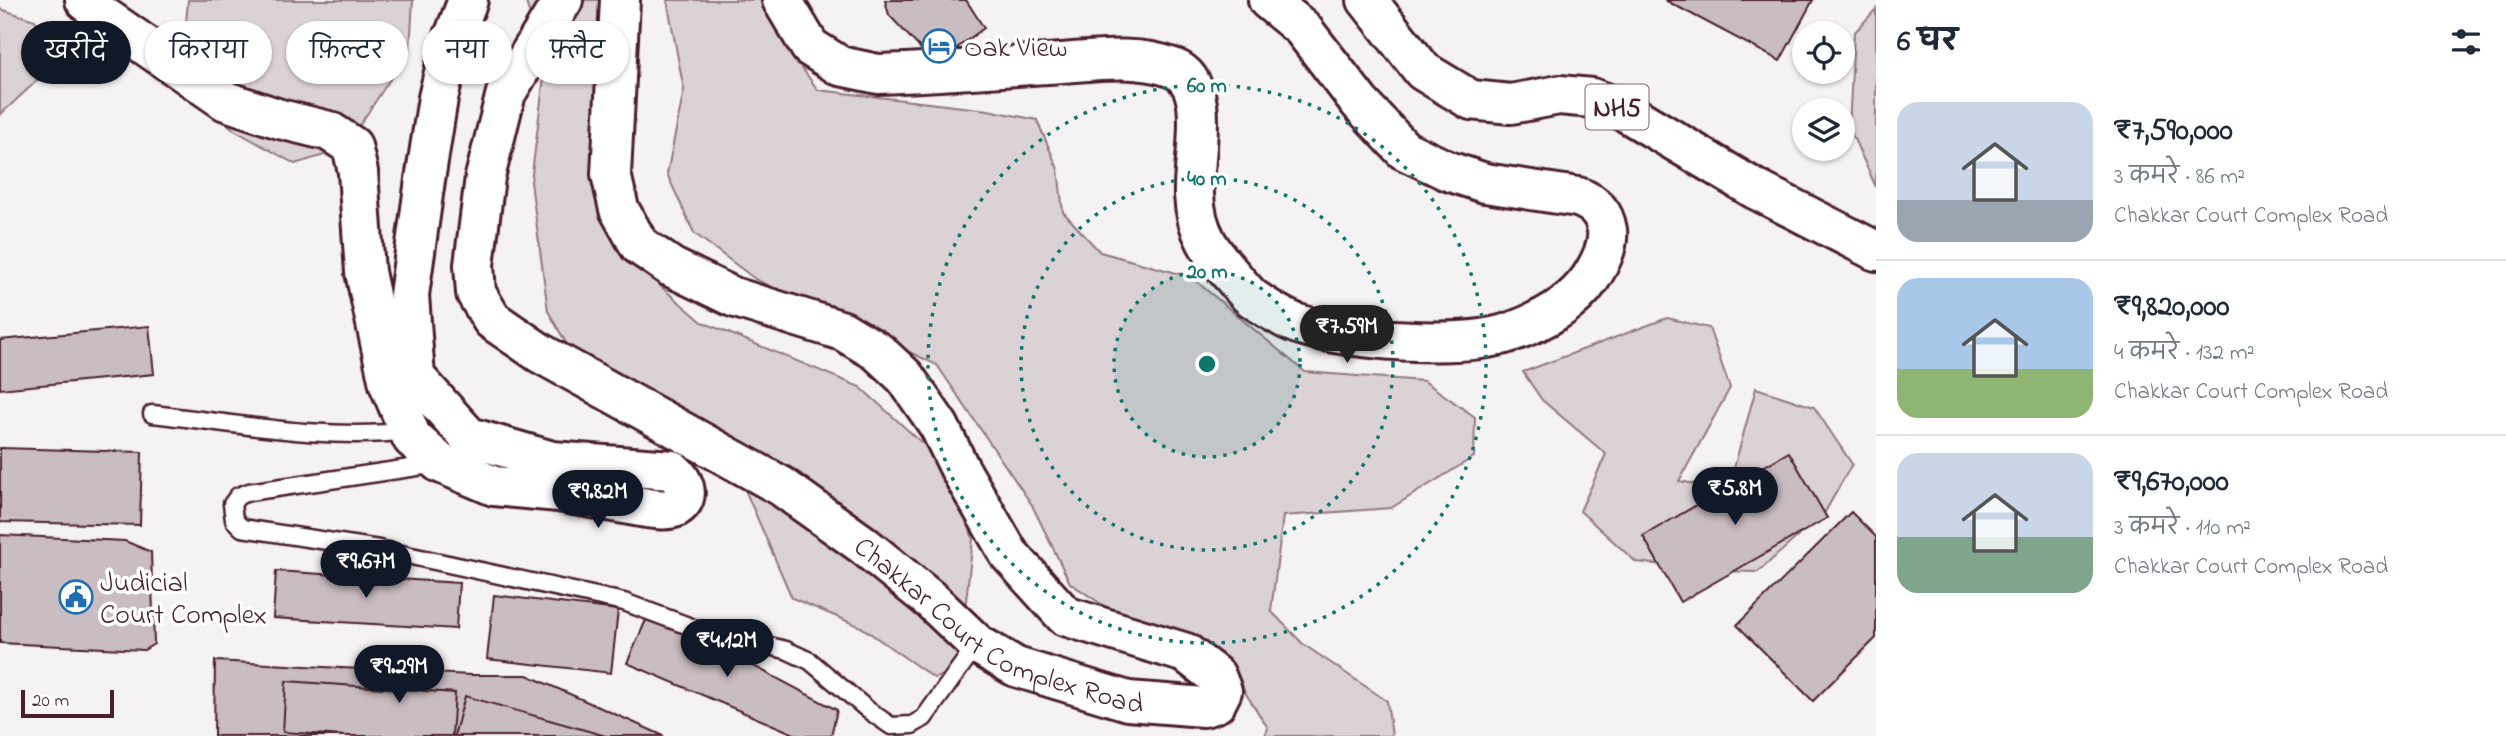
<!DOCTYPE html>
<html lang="hi">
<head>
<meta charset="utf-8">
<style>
	:root { --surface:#fff; --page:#f2f2f3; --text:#1f2937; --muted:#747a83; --line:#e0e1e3; --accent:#111827 }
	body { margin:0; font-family:"Indie Flower","Playpen Sans Deva",sans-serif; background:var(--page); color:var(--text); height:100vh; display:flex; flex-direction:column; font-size:26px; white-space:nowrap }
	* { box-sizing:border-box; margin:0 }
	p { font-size:23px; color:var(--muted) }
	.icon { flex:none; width:38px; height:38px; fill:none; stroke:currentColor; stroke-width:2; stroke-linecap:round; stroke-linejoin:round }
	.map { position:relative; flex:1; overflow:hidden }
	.sheet { display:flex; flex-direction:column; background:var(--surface); width:630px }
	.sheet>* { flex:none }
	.guide { position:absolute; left:21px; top:21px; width:665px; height:63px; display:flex; gap:14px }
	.tools { position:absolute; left:1792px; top:21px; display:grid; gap:14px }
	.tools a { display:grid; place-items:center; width:63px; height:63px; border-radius:50%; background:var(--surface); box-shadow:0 2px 5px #0004; font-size:35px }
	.scale { position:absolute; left:21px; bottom:18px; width:93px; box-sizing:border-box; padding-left:7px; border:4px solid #4a1f2b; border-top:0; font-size:19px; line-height:24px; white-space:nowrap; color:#4a1f2b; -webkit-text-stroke:5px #fff; paint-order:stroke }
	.price { position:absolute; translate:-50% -60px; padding:0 16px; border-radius:24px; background:var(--accent); color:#fff; font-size:23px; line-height:46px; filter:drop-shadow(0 2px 4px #0008) }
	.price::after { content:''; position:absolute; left:50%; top:42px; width:21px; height:16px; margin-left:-10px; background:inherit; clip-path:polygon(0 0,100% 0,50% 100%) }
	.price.active { background:#222; color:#fff }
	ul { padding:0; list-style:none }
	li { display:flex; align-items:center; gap:21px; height:175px; padding:0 21px }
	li+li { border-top:2px solid var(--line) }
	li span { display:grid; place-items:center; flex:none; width:196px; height:140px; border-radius:21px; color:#555 }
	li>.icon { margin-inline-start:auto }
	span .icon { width:84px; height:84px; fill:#fffc; stroke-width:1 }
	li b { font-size:30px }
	h2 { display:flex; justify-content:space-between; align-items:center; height:84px; padding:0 21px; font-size:30px }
	.tag { padding:0 24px; border-radius:32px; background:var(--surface); box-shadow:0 2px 5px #0004; font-size:24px; line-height:63px }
	.tag.active { background:var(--accent); color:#fff }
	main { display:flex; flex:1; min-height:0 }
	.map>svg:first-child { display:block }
	.green { fill:#dbd2d5; stroke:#927880; stroke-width:2 }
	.building { fill:#cabdc1; stroke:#4a1f2b; stroke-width:2 }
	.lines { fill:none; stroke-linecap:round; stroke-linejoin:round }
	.lane-casing { stroke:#4a1f2b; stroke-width:21 }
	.secondary-casing { stroke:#4a1f2b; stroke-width:44 }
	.highway-casing { stroke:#4a1f2b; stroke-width:44 }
	.lane { stroke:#fff; stroke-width:16 }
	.secondary { stroke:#fff; stroke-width:38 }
	.highway { stroke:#fff; stroke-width:38 }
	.ring { fill:none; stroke:#0f766e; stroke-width:3.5; stroke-dasharray:3.5 7 }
	.labels { text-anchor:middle; stroke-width:7; stroke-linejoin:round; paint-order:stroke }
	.shield { fill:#fff; stroke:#80626b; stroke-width:2 }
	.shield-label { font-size:26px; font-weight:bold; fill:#4a1f2b }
	.poi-label { font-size:28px; fill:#4a1f2b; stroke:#fff; text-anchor:start }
	.street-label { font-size:28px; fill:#4a1f2b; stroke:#fff }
	.centre { fill:#0f766e; stroke:#fff; stroke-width:3.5 }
	.ring-label { font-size:21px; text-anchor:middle; font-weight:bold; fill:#0f766e; stroke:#fff; stroke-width:7; stroke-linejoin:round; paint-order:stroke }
</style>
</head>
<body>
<main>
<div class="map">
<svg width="1876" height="736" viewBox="0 0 1876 736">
	<rect width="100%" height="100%" fill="#f4f2f2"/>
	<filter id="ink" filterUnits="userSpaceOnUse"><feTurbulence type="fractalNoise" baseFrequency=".0143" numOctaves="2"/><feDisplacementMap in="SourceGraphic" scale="14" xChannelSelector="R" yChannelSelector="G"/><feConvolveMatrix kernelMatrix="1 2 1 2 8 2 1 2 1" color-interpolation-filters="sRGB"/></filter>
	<g filter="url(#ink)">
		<g class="green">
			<polygon points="188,0 413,0 410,49 344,149 295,164 234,130 181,82"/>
			<polygon points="525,0 604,0 592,166 636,265 702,322 860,387 951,469 973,539 958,671 934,678 861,627 792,598 736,469 605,412 548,311 531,182 546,60"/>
			<polygon points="667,0 764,0 777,34 818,90 988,110 1037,120 1058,169 1063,212 1100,252 1191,277 1305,372 1424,381 1475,417 1474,457 1391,508 1283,516 1271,611 1303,644 1387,701 1392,736 1265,736 1268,728 1237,680 1149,636 1070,583 1032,505 937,365 755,279 694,233 667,174 684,90"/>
			<polygon points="0,9 35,20 60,59 0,115"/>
			<polygon points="1876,9 1876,187 1849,128 1854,33"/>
			<polygon points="1667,318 1709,328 1730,388 1679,481 1728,490 1756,388 1814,407 1852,464 1825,512 1758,572 1717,571 1636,562 1580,511 1606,454 1542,400 1523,372"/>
		</g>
		<g class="building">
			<polygon points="885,0 966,0 984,28 935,64 889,15"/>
			<polygon points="1665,0 1813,0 1780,61"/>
			<polygon points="149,326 154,374 0,389 0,340"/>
			<polygon points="0,448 142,452 140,525 0,522"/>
			<polygon points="1789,452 1827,518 1680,602 1643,536"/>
			<polygon points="1851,512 1876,537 1876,638 1813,701 1737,625"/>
			<polygon points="0,535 125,541 151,552 154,644 144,650 0,643"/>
			<polygon points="276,571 459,583 456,629 273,618"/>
			<polygon points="494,595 618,610 611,673 487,659"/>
			<polygon points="650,611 837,710 831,736 799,736 627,663"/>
			<polygon points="215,661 470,675 527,675 664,736 214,736"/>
			<polygon points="286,681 455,693 452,736 345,736 283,732"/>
			<polygon points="465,696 606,736 454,736"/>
		</g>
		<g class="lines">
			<defs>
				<g id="lane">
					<path d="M152,414c84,9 171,27 257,17"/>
					<polyline points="437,464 249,492 238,496 232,504 234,520 242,528 379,549 624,602 694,628 786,650 810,661 868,710 891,726 912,725 924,718 977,644"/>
				</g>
				<g id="secondary">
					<path d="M85,0l15,14 126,87 54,18 49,12 23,15 6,26 7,100 24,112 23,54 28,25 54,23 65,6 88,16c9,1 21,3 29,-1 17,-10 6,-29 -4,-37l-120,-9 -83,-24 -54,-60 -6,-82 16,-115 13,-82 13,-54 17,-44"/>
					<path id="s1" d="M563,0l-57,93 -21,84 -11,88 2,28 16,27 48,33 241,133 81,58 70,57 45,43 39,23 112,34 76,6 12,-4 6,-12 -6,-15 -30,-23 -121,-37 -56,-62 -49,-85 -21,-43 -34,-49 -27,-25 -35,-21 -110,-34 -62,-30 -32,-22 -20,-36 -8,-35 9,-174"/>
					<path d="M782,0l28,47 30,19 38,8c56,-2 112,-6 169,-10 40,-2 87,-11 126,4 41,15 19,93 21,127 2,38 17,57 40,83 6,7 12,15 18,20 13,9 32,21 46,26 47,16 163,25 210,9 30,-10 63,-27 82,-54 9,-14 19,-32 17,-49 -3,-18 -12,-27 -29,-33l-93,-14 -37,-12 -44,-21 -44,-47 -58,-75 -34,-28"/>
				</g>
				<polyline id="highway" points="1367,0 1423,71 1471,100 1511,104 1559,95 1592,98 1621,109 1755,189 1876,251"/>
			</defs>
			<use href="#lane" class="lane-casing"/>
			<use href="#secondary" class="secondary-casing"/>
			<use href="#highway" class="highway-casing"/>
			<use href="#lane" class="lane"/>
			<use href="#secondary" class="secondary"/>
			<use href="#highway" class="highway"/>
		</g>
	</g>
	<circle cx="1207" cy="364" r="93" fill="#0f766e" fill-opacity=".12"/>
	<g class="ring">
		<circle cx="1207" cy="364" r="93"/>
		<circle cx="1207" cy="364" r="186"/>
		<circle cx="1207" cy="364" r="279"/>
	</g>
	<defs>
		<symbol id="hotel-ring" viewBox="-11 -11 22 22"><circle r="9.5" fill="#fff" stroke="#1f6fb2" stroke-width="1.5"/><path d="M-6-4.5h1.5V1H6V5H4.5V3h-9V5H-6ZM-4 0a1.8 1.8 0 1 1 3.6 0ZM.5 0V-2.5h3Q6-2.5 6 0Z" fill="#1f6fb2"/></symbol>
		<symbol id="civic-ring" viewBox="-11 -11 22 22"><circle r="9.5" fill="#fff" stroke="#1f6fb2" stroke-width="1.5"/><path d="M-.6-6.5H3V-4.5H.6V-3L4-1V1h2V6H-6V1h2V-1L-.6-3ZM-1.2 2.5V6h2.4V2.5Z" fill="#1f6fb2"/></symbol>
	</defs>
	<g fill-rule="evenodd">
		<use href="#hotel-ring" x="920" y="27" width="38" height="38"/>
		<use href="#civic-ring" x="57" y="578" width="38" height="38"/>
	</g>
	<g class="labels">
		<rect class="shield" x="1585.5" y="84.5" width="63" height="45" rx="5"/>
		<g class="shield-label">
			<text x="1617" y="116">NH5</text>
		</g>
		<g class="poi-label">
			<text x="964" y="56">Oak View</text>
			<text x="100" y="591">Judicial<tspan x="100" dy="32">Court Complex</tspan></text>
		</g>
		<g class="street-label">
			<text dy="10" stroke="none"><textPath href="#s1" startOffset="940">Chakkar Court Complex Road</textPath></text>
		</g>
	</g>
	<circle cx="1207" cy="364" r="10" class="centre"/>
	<g class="ring-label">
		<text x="1207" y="92">60 m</text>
		<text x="1207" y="185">40 m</text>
		<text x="1207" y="278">20 m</text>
	</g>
</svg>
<div class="tools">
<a><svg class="icon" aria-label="locate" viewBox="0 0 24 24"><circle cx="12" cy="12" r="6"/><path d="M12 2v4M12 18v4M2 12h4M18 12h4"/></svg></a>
<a><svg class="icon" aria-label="layers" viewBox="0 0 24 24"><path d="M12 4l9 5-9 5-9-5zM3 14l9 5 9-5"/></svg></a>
</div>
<div class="scale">20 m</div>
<b class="price active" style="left:1347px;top:365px">₹7.59M</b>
<b class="price" style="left:1735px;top:527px">₹5.8M</b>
<b class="price" style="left:598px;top:530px">₹9.82M</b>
<b class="price" style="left:366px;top:600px">₹9.67M</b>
<b class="price" style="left:727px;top:679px">₹4.12M</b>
<b class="price" style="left:399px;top:705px">₹9.29M</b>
<div class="guide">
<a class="tag active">खरीदें</a>
<a class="tag">किराया</a>
<a class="tag">फ़िल्टर</a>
<a class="tag">नया</a>
<a class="tag">फ़्लैट</a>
</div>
</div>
<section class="sheet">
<h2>6 घर<svg class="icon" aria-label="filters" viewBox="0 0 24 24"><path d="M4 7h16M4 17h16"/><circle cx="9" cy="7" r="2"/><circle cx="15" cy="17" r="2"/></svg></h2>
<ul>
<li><span style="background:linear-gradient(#c9d6e8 70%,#9aa5b1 0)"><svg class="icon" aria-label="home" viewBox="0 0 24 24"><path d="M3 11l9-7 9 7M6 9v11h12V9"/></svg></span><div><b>₹7,590,000</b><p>3 कमरे · 86 m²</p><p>Chakkar Court Complex Road</p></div></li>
<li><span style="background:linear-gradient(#a9c7e8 65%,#8fb573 0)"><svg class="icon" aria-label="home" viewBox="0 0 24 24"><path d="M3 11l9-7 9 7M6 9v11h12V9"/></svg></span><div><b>₹9,820,000</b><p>4 कमरे · 132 m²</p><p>Chakkar Court Complex Road</p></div></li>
<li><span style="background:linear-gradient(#c9d6e8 60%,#7fa58c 0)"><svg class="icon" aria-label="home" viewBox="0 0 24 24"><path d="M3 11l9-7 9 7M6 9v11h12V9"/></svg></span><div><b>₹9,670,000</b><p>3 कमरे · 110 m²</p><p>Chakkar Court Complex Road</p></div></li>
</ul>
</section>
</main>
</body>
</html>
